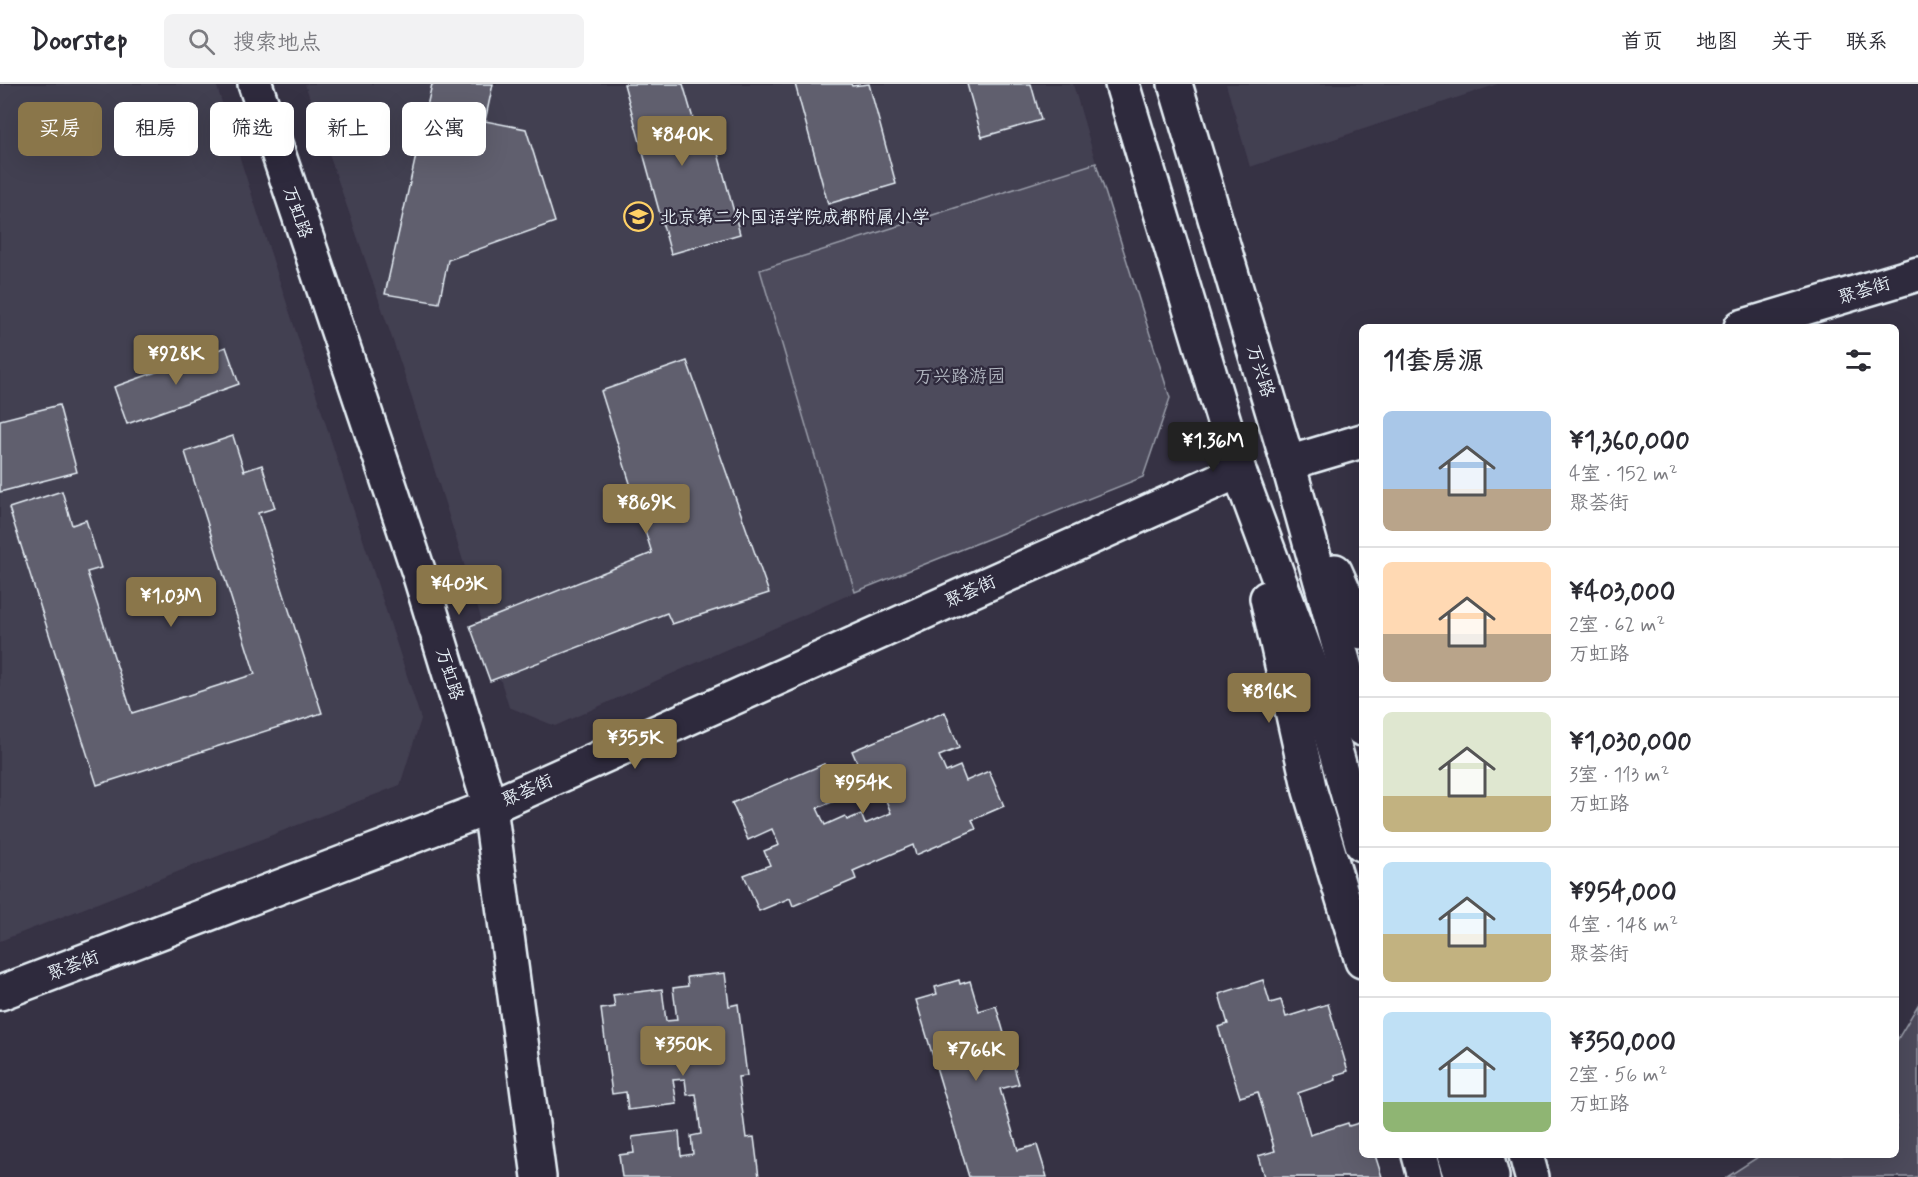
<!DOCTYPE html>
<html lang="zh">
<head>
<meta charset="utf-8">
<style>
	:root { --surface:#fff; --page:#f2f2f3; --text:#2b2b33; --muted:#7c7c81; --line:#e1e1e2; --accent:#8a764a }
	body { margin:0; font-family:Mynerve,"LXGW WenKai TC",sans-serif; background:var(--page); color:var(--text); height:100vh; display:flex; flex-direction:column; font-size:22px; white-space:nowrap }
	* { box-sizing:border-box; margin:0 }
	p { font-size:20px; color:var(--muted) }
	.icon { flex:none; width:33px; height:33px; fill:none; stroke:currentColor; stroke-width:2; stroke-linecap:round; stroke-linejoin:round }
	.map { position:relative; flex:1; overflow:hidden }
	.drawer { position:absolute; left:1359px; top:240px; width:540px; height:834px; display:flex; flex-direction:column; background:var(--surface); border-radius:9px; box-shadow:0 6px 24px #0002 }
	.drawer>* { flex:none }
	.banner { position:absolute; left:18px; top:18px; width:570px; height:54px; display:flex; gap:12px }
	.price { position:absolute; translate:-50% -51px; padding:0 14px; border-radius:6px; background:var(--accent); color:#fff; font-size:20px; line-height:39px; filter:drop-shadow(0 2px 3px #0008) }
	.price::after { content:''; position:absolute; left:50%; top:36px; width:18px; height:14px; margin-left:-9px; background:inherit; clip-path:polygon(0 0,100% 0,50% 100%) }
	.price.selected { background:#222; color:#fff }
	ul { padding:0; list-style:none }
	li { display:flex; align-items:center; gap:18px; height:150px; padding:0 24px }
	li+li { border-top:2px solid var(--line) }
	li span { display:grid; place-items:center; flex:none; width:168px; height:120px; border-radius:9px; color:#555 }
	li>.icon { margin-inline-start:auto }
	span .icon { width:72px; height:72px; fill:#fffc; stroke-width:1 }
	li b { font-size:26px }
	h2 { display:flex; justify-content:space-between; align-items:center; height:72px; padding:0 24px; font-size:26px }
	.pill { padding:0 21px; border-radius:9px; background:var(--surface); box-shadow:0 6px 24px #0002; font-size:21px; line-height:54px }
	.pill.selected { background:var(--accent); color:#fff }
	header { display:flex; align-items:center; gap:36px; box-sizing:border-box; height:84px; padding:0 30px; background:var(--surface); border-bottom:2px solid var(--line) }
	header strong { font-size:28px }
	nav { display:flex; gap:33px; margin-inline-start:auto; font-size:21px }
	.search { width:420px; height:54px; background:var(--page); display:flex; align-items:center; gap:15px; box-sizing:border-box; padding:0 21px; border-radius:9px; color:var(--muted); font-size:22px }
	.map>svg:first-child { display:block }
	.built { fill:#433f51 }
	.green { fill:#4d4b5c; stroke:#9a9eaa; stroke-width:1.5 }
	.building { fill:#605e6e; stroke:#e8f1f8; stroke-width:1.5 }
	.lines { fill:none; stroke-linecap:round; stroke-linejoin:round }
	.street-casing { stroke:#e8f1f8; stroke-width:38 }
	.secondary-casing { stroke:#e8f1f8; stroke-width:38 }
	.street { stroke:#2f2a3d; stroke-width:33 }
	.secondary { stroke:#2f2a3d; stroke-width:33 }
	.labels { text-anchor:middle; stroke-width:4.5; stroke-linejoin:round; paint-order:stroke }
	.street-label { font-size:18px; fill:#e8f1f8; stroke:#2f2a3d }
	.poi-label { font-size:18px; fill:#e8f1f8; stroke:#2f2a3d; text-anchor:start }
	.park-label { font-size:18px; fill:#b2b7c1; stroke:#2f2a3d }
</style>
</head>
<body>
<header>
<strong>Doorstep</strong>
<div class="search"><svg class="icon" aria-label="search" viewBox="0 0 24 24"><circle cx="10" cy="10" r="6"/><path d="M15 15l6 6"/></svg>搜索地点</div>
<nav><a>首页</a><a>地图</a><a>关于</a><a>联系</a></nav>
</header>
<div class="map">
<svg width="1918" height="1093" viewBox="0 0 1918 1093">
	<rect width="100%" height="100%" fill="#363244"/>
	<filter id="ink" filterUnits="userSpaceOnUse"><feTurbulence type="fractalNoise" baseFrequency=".0167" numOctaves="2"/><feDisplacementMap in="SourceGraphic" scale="12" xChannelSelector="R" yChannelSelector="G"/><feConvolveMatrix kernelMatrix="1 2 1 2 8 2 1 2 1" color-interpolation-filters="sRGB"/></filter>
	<g filter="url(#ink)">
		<g class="built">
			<polygon points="0,0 216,0 421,635 400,701 0,857"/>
			<polygon points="305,0 1073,0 1096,79 760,186 855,508 555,642 509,623 404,289"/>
			<polygon points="1226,0 1498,0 1250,83"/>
		</g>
		<g class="green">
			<polygon points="1096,79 1170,314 1143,393 855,508 760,186"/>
			<polygon points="1918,921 1918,1093 1727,1093 1761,1071 1896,1071 1896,958"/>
		</g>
		<g class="building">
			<polygon points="432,0 493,0 485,37 526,45 555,138 448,176 439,219 385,210"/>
			<polygon points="624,0 683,0 696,45 710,40 740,150 671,170"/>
			<polygon points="795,0 851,0 852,2 869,0 896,100 828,120"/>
			<polygon points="967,0 1031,0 1041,36 982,53"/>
			<polygon points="226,263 239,300 127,340 114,303"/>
			<polygon points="687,277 769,509 672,540 667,529 490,597 470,542 652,469 601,307"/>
			<polygon points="59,321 77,388 0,408 0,336"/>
			<polygon points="233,352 244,387 262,381 275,424 258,429 322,629 97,701 9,424 62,407 72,441 86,436 101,484 87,488 132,629 255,590 185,368"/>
			<polygon points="945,628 959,664 939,672 946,688 960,682 966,697 989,687 1004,722 972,736 976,745 916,771 913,761 853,787 856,795 793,822 790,814 759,827 744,791 770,781 764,767 779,761 772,745 748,756 732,719 824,680 839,715 817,724 825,741 845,732 847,736 861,730 865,740 891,729 885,714 900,708 894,695 869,706 852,667"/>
			<polygon points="725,889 729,922 738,920 747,992 738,993 746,1054 754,1053 759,1093 622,1093 619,1071 634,1069 632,1053 679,1047 681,1072 693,1070 691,1052 701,1050 696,1010 687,1011 685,995 673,996 677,1020 628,1026 626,1008 612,1010 601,925 615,923 613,911 662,905 666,937 677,936 673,904 688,902 687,893"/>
			<polygon points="959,896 960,900 970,897 979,927 996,922 1019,1000 1000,1005 1018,1066 1037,1061 1047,1093 969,1093 916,916 937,910 935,903"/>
			<polygon points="1263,896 1270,919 1281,916 1286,933 1328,920 1348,987 1335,991 1336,996 1298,1009 1310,1051 1348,1039 1349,1042 1362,1038 1362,1071 1375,1071 1382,1093 1264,1093 1258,1072 1275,1067 1258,1008 1240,1013 1218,943 1228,940 1219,910"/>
		</g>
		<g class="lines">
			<defs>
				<g id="street">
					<polyline points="255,0 419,489 490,723 539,1093"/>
					<polyline points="1741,243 1918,190"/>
					<polyline points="1288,379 1362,357"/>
					<polyline points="0,909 490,723 1239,387"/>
				</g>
				<g id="secondary">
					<polyline points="1122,0 1239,387 1311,582 1362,760"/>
					<polyline points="1175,0 1288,379 1362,645"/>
					<polyline points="1335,487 1362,548"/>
					<polyline points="1267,514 1310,707 1362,877"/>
					<polyline points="1419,1071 1425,1093"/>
					<polyline points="1454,1071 1461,1093"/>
					<polyline points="1486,1071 1492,1093"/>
					<polyline points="1526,1071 1532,1093"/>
				</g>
			</defs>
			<use href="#street" class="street-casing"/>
			<use href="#secondary" class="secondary-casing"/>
			<use href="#street" class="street"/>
			<use href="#secondary" class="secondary"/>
		</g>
	</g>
	<defs>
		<symbol id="school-ring" viewBox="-11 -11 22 22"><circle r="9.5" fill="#2f2a3d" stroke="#ffd166" stroke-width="1.5"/><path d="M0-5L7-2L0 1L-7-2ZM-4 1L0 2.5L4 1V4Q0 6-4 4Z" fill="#ffd166"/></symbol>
	</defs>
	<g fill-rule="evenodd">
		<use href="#school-ring" x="622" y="116" width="33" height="33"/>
	</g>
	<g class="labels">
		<g class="street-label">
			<text transform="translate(298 128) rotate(71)" y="6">万虹路</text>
			<text transform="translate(1864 206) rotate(-17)" y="6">聚荟街</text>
			<text transform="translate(1261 287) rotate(73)" y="6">万兴路</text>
			<text transform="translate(970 507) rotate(-24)" y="6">聚荟街</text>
			<text transform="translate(450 590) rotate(73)" y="6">万虹路</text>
			<text transform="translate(527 706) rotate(-24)" y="6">聚荟街</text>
			<text transform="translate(73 881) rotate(-21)" y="6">聚荟街</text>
		</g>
		<g class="poi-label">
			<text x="660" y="139">北京第二外国语学院成都附属小学</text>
		</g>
		<g class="park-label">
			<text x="960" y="298">万兴路游园</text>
		</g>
	</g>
</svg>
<b class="price" style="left:682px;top:83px">¥840K</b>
<b class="price" style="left:176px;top:302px">¥928K</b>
<b class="price selected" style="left:1213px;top:389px">¥1.36M</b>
<b class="price" style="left:646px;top:451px">¥869K</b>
<b class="price" style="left:459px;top:532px">¥403K</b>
<b class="price" style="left:171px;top:544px">¥1.03M</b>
<b class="price" style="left:1269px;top:640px">¥816K</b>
<b class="price" style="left:635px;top:686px">¥355K</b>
<b class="price" style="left:863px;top:731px">¥954K</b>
<b class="price" style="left:683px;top:993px">¥350K</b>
<b class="price" style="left:976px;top:998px">¥766K</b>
<div class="banner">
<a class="pill selected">买房</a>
<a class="pill">租房</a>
<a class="pill">筛选</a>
<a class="pill">新上</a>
<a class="pill">公寓</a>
</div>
<section class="drawer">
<h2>11套房源<svg class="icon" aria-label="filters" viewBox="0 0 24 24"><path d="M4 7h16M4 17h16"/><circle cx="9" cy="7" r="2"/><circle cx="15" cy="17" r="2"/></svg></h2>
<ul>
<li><span style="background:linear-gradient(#a9c7e8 65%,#b9a48a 0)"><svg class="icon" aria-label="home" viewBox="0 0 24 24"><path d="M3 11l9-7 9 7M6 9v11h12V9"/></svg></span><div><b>¥1,360,000</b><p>4室 · 152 m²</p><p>聚荟街</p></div></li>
<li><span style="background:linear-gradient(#ffd9b3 60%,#b9a48a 0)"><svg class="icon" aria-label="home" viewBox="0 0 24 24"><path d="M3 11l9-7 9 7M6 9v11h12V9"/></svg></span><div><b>¥403,000</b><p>2室 · 62 m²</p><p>万虹路</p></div></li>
<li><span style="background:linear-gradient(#dfe7d0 70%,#c2b280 0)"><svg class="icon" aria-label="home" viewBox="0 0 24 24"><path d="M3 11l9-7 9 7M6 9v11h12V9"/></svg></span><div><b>¥1,030,000</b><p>3室 · 113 m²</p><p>万虹路</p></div></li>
<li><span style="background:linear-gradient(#bfe0f5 60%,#c2b280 0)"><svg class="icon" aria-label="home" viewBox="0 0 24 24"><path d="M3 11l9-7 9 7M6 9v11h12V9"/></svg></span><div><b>¥954,000</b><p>4室 · 148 m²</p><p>聚荟街</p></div></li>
<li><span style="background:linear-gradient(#bfe0f5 75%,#8fb573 0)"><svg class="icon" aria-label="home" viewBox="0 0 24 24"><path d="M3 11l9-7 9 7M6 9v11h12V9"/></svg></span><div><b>¥350,000</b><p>2室 · 56 m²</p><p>万虹路</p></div></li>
</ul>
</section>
</div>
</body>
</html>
